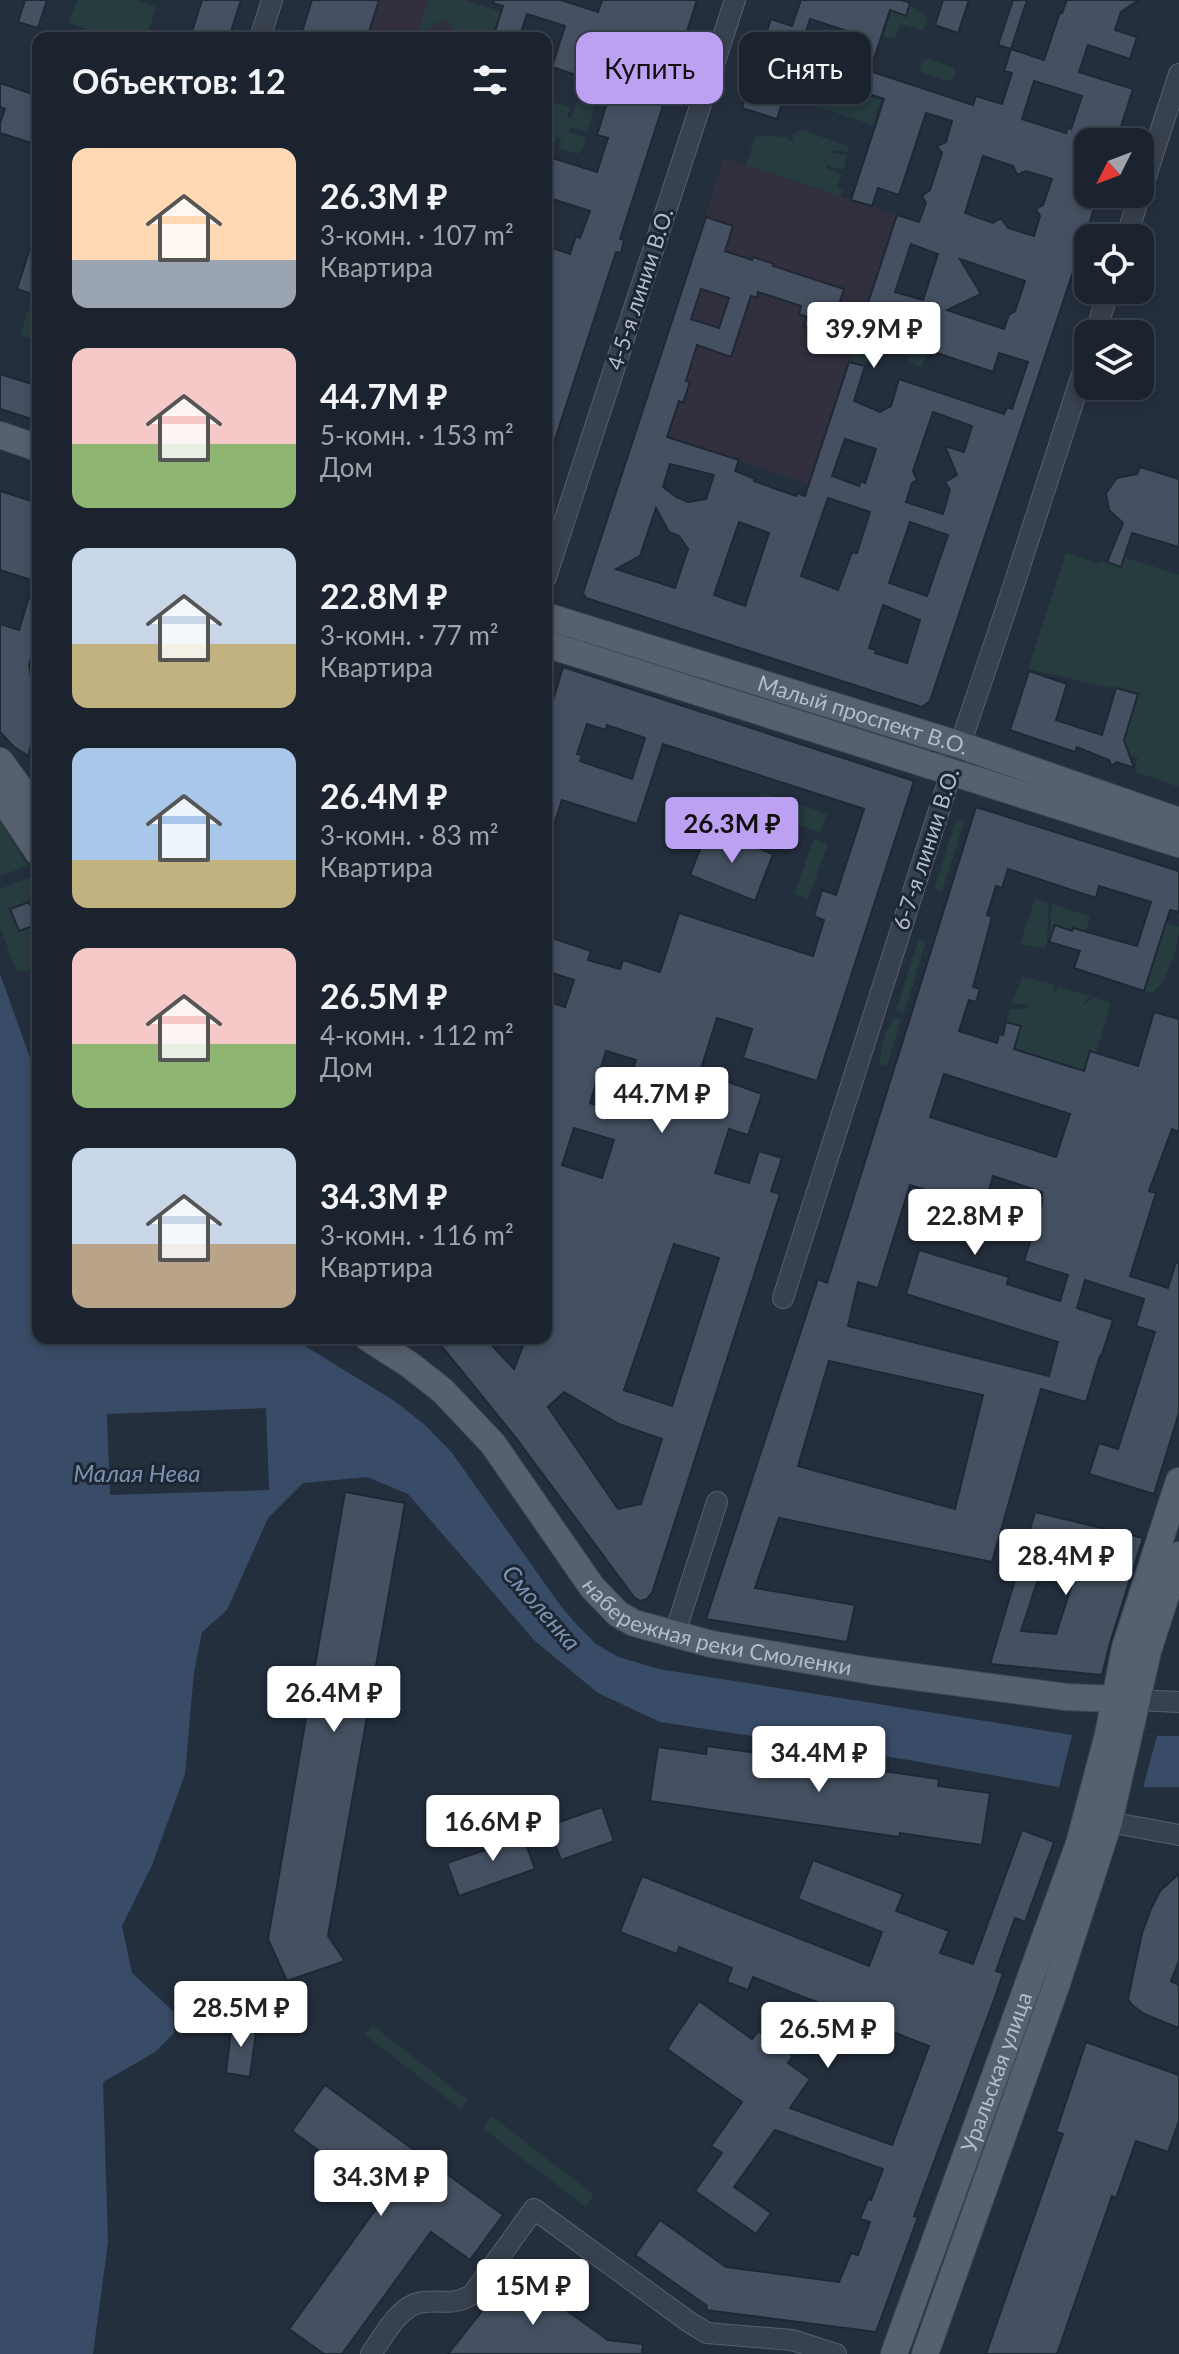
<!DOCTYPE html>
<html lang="ru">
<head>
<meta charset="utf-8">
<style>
	:root { --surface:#1b232e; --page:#282f3a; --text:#f1f3f6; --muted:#a0a4aa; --line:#39404a; --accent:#bca0f2 }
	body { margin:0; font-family:Lato,sans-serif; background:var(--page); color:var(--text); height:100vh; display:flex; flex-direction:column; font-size:30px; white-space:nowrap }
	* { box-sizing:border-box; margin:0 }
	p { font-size:26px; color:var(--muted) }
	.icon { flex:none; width:44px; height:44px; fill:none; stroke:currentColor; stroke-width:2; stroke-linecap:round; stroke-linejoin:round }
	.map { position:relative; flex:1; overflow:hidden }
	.panel { position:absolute; left:32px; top:32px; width:520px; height:1312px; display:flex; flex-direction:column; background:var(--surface); border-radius:16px; box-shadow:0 4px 12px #0003,0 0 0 2px var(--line) }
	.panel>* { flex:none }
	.guide { position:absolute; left:576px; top:32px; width:482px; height:72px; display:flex; gap:16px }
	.needle { width:52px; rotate:228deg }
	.fabs { position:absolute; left:1074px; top:128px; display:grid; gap:16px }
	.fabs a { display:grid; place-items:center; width:80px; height:80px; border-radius:16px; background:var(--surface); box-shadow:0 4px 12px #0003,0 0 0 2px var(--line); font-size:40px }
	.price { position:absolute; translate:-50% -68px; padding:0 18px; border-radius:8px; background:#fff; color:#222; font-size:26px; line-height:52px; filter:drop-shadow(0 2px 4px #0008) }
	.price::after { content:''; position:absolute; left:50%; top:48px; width:24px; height:18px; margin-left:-12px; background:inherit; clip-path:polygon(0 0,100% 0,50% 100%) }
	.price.current { background:var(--accent); color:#111 }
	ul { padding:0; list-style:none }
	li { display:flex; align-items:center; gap:24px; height:200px; padding:0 40px }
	li span { display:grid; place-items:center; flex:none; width:224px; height:160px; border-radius:16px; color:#555 }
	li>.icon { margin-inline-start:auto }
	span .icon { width:96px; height:96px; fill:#fffc; stroke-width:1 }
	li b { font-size:34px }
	h2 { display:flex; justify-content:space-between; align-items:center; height:96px; padding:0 40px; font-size:34px }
	.pill { padding:0 28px; border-radius:16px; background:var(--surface); box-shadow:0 4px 12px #0003,0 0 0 2px var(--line); font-size:28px; line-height:72px }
	.pill.current { background:var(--accent); color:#111 }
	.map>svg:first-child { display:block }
	.medical { fill:#32303f }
	.green { fill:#263c3f }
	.water { fill:#394c67 }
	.pier { fill:#242f3e }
	.building { fill:#455162; stroke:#1f2835; stroke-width:2; fill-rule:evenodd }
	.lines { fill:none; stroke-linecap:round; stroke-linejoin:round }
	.minor-casing { stroke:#565f6c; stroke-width:22 }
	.major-casing { stroke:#414a57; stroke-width:28 }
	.minor { stroke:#38414e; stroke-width:20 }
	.major { stroke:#56606e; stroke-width:26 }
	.labels { text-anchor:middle; stroke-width:6; stroke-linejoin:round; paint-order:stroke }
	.street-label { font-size:22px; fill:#b4bcc9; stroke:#1d2633 }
	.water-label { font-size:24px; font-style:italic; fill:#7c92b1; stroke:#1d2633 }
</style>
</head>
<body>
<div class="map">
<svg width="1179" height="2354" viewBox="0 0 1179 2354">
	<rect width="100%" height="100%" fill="#242f3e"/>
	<g class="medical">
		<polygon points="312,0 466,0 501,11 493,38 300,38"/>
		<polygon points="724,158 897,215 808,484 637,427"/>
	</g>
	<g class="green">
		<polygon points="77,0 135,0 156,7 148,32 125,30 122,38 64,38 67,30 88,36 90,30 69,23"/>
		<path d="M428,0h37l35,12 -8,26h-38c1,-11 -2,-14 -12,-18 -11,4 -11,9 -15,18l-8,-8z"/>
		<polygon points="910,5 928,18 923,31 901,24 896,36 890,38 883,36 891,12 906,16"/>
		<polygon points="930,59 953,68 956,73 954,78 946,81 932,76 933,74 930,75 922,72 920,64 924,60"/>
		<polygon points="810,77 881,100 873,125 806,103 804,100"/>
		<polygon points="546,100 570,107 567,117 571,119 577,102 595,107 587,132 570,127 569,132 586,137 582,150 577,154 558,148 561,138 557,137 551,155 546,154"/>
		<polygon points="802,130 848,146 849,152 832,150 831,152 847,156 843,170 827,165 826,168 841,174 837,188 843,190 841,196 746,165 756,135 787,137 790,141 794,140 792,135"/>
		<polygon points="29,305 38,308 38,341 20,336"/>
		<polygon points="866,309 934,331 922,367 906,361 916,331 881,319 865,366 849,362"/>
		<polygon points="1066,553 1100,564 1102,561 1121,567 1124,557 1179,575 1179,787 1134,771 1138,758 1129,755 1123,745 1137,694 1028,669"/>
		<polygon points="761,792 827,814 820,832 755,811"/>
		<polygon points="956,820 964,822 942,891 934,889"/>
		<polygon points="0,821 28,866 0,876"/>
		<polygon points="814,839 828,844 808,899 794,894"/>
		<polygon points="33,876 38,889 38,923 29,902 11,910 19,931 38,924 38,964 37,969 17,972 0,928 0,889"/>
		<polygon points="1035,899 1049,903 1047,942 1044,949 1020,944"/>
		<polygon points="1052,904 1090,916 1085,935 1055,925 1049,942"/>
		<path d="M1166,923l13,4c0,18 -12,58 -28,66l-7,-2z"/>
		<polygon points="919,938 926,941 904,1013 896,1010"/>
		<polygon points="1022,976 1055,985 1052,998 1058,986 1090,996 1081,1007 1093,997 1111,1003 1096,1053 1084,1071 1000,1044 1014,1038 1002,1035 1004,1029 1019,1033 1021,1027 1006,1022 1010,1009 1027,1009 1028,1004 1012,1004"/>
		<polygon points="894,1017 901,1019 887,1066 879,1064 885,1034"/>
		<polygon points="372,2025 468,2100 461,2109 365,2035"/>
		<polygon points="492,2116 594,2195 585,2207 483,2128"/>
	</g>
	<polygon class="water" points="0,974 38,1080 38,1338 292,1338 396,1402 425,1425 452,1453 560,1605 578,1626 596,1644 618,1657 659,1669 1072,1735 1179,1736 1179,1787 1059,1787 903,1759 660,1722 598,1693 534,1640 408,1494 367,1477 303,1483 268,1518 227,1610 202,1632 194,1672 185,1774 152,1865 122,1926 132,1973 173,2011 174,2033 155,2052 103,2082 108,2242 93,2354 0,2354"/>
	<g class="pier">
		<polygon points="266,1408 269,1490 110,1495 107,1414"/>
		<polygon points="1072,1735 1157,1736 1143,1788 1059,1787"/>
	</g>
	<g class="building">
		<polygon points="25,0 47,0 38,28 18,22"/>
		<polygon points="202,0 241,0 229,38 190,38"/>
		<polygon points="312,0 379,0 367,38 300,38"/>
		<polygon points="494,0 561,0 598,12 602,0 697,0 620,239 624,240 621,253 616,252 549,458 546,457 546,246 570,254 576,236 580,238 590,211 546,197 546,156 597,172 608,138 597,135 612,87 552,67 565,26 527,14 519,38 493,38 503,6 493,3"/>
		<path d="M801,0h101l8,3 -4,13 -16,-6 -20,61 103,34 3,-9 26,8 10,-31 -8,-2 7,-22 -13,-4 15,-45h14l-16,49 33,11 16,-48 2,1 5,-13h72l-18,12 -6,18 22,7 -7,22 -42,-14 -9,27 54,17 -17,53h-28v52h11l-169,507 -8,6 -336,-109 -3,-5 123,-376 27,9 -8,25 27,9 1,-3 21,7 -1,2 71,23 -14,45 -26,-8 3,-9 -8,-3 2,-8 -43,-14 -1,6 -6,-2 -20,61 -34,-12 -11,36 4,1 -7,21 -4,-2 -12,36 72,23 -4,11 20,8 -1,2 42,15 1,-3 8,3 44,-134 16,4 -11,35 26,11 11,-6 8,-27 105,35 3,-7 5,2 16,-47 -29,-9 -6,19 -65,-22 6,-19 -68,-22 31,-94 22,7 7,-19 -4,-7 8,-6 12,-37 -5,-7 9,-4 6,-21 -26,-8 -27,82 -21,-7 -6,18 -21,-6 33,-101 -91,-30 -16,50 -35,-11 29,-89 21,7zM810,19l40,13 -11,34 -40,-13zM1034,81l48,15 -11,33 -3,-1 -2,5 -44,-14zM983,156l30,10 4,9 9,-4 26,8 -9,26 -7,4 4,7 -6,20 -26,-8 -7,-10 -8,5 -28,-10zM911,244l27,10 -15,46 -28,-8zM960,259l65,22 -10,30 -6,4 -5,14 -57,-19 34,-16zM701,289l28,9 -10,30 -28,-9zM933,412l39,14 -8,26 -19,-6 12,29 -12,7 5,8 -7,24 -37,-12 6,-19 5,-3 -4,-9zM845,439l31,10 -11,34 -4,-2 -2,5 -27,-10zM670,464l44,11 -8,24 -18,3 -12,-5 -13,-10zM828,498l42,14 -13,41 -5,-1 -14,38 -37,-14zM656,508l13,24 10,4 9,13 -13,39 -59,-19 24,-13zM739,522l30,11 -24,73 -31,-11zM910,522l38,13 -21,61 -38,-13zM883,605l37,15 -13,43 -32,-10 1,-3 -7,-2z"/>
		<polygon points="943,0 969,0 958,33 935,25"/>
		<polygon points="0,83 38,96 38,145 0,133 0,123 5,109 0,107"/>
		<polygon points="35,233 38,233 38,296 17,289"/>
		<polygon points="0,374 38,386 38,421 0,409"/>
		<polygon points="1140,467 1179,479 1179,547 1132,533 1121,567 1107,562 1123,523 1109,510 1106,493 1117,478 1137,474"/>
		<polygon points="0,491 38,503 38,635 29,665 36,701 31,702 38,742 30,747 29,756 14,747 0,732 0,624 19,630 34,581 0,570"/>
		<path d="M563,667l351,114 -97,300 -74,-23 9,-29 -35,-11 -17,54 62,22 -14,41 -19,-6 -14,44 34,10 10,-32 23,7 -11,33 9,3 -128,399 -5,6 -7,2 -6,-4 -118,-159 -81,-100h50l29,31 12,-31h20v-337l19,6 9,-27 -28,-9v-35l45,15 -3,9 32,9 3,-9 37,12 19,-59 134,43 11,-36 -10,-4 8,-26 14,5 28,-86 -201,-65 -26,80 -75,-24 -13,40 -3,-1v-116zM587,724l19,6 1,-5 38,13 -13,41 -52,-18 2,-6 -5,-1zM606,1051l30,9 -18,52 -28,-9zM574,1128l40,12 -12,38 -40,-13zM674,1244l45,14 -47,148 -48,-16zM564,1392l55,32 43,15 -21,65 -23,5 -70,-102z"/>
		<polygon points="1029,671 1067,684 1056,720 1102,735 1116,688 1138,694 1124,740 1134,768 1117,762 1111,766 1109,760 1077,747 1075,752 1010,730"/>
		<path d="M976,807l203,64v41l-9,-2 -26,81 -70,-23 6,-17 -31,-9 6,-17 17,6 1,-3 64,18 14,-44 -52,-16 -3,12 -88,-29 -6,19 -6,-2 -9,29 5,2 -19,70 7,2 -4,13 -7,-2 -10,31 38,12 2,-9 4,1 3,-13 15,4 -7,23 70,22 6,-20 48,15 16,-54 25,7v113l-7,-3 -23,62 7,2 -26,83 38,12 8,-26 3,1v150l-25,81 -65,-20 10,-31 19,6 37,-117 -19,-6 8,-27 -59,-19 -8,28 36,12 -12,37 -1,-1 -14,46 -45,-13 -49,173 -213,-44 -24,70 100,17 -8,37 -141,-23 112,-340 9,4zM944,1074l126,40 -14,43 -126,-40zM993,1176l49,16v12l-18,57 44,14 -8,26 -53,-17 2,-7 -90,-27 -13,44 152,48 -9,34 -201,-50 10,-44 20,6 32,-103 74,23zM829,1361l154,34 -28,114 -157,-43z"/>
		<polygon points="708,829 773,854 755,901 690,875"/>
		<polygon points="29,902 38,924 19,931 10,909"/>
		<polygon points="345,1492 405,1503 328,1936 345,1961 287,1981 268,1939"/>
		<path d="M1035,1512l108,26 -33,105 -8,32 -112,-11zM1047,1552l32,11 -23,71 -35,-3z"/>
		<polygon points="707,1746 939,1779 938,1786 990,1793 982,1845 900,1833 899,1837 650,1801 658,1747 706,1754"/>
		<polygon points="602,1807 614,1841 561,1860 548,1826"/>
		<polygon points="446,1816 460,1825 445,1847 431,1838"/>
		<polygon points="519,1825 535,1869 459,1896 447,1863 497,1846 493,1834"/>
		<polygon points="1022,1830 1054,1842 1025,1922 1015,1918 996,1971 1003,1973 995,1997 914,2216 918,2217 876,2332 706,2310 707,2306 635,2255 660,2220 726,2267 839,2282 851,2253 858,2255 870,2222 860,2219 868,2199 871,2200 883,2169 775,2130 734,2187 771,2213 756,2234 695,2191 722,2153 711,2146 742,2102 667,2049 699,2001 752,2039 758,2031 793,2056 788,2063 810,2079 790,2108 892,2145 929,2046 865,2021 861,2031 838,2022 842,2012 753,1977 748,1990 727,1982 732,1968 679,1947 677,1954 620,1932 642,1876 869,1966 882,1932 798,1899 813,1860 903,1894 896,1911 949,1931 940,1953 973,1964"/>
		<polygon points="1179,1874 1179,1961 1171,1981 1179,1985 1179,2028 1144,2014 1132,2005 1128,1999 1142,1933 1151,1909 1160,1891"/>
		<polygon points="232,2021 257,2024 250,2077 226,2073"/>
		<polygon points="1086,2042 1179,2075 1179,2121 1168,2152 1136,2141 1116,2198 1112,2196 1057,2354 986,2354 1063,2134 1056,2132"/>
		<polygon points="325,2085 503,2215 470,2260 431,2232 342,2354 324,2354 289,2329 384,2198 292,2131"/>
		<polygon points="513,2272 608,2340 643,2344 642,2354 448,2354"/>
	</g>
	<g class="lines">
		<defs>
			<g id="minor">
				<polyline points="260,38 272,0"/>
				<polyline points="1126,238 1179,74"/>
				<polyline points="1095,334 1109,290"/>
				<polyline points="546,577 735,0"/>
				<polyline points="783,1298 960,745 1005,612 1088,356"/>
				<polyline points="674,1636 717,1502"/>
				<polyline points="1137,1700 1179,1702"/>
				<polyline points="1109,1822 1179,1835"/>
				<path d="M371,2354c13,-18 28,-50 53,-52 21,-2 30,4 49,-8l61,-85 155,113 18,11 85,7 44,14"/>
			</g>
			<g id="major">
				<polyline points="0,435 38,448"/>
				<path id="s1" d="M546,616l414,129 219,76"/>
				<polyline points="546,644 1179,844"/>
				<polyline points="0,761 38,813"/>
				<polyline points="0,795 38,852"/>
				<path id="s2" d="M368,1338l42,27 33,26 50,53 99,143 26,27 16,9 77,21 160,27 195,26 71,3"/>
				<path id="s3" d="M894,2354l185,-510 29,-109 17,-87 54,-167"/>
				<polyline points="925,2354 1056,1986 1109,1822 1148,1651 1179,1555"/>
			</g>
		</defs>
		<use href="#minor" class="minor-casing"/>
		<use href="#major" class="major-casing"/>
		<use href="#minor" class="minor"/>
		<use href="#major" class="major"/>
	</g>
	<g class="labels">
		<g class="street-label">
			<text transform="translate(640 289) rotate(-72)" y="8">4-5-я линии В.О.</text>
			<text dy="8" stroke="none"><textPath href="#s1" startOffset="332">Малый проспект В.О.</textPath></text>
			<text transform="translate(926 849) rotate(-72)" y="8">6-7-я линии В.О.</text>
			<text dy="8" stroke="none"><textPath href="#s2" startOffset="474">набережная реки Смоленки</textPath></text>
			<text dy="8" stroke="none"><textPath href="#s3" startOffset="300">Уральская улица</textPath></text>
		</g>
		<g class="water-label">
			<text x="137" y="1482">Малая Нева</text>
			<text transform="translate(541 1608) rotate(49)" y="8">Смоленка</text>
		</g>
	</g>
</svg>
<div class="fabs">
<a><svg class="needle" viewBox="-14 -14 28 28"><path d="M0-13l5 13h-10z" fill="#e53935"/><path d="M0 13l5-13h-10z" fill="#a0a4aa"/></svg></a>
<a><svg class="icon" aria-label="locate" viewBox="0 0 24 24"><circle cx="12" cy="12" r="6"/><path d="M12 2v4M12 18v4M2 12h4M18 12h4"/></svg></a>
<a><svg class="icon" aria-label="layers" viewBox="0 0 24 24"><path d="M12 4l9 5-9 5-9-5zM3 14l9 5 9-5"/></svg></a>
</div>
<b class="price" style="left:874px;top:370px">39.9M ₽</b>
<b class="price current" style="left:732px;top:865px">26.3M ₽</b>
<b class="price" style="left:662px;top:1135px">44.7M ₽</b>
<b class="price" style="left:975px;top:1257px">22.8M ₽</b>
<b class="price" style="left:1066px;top:1597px">28.4M ₽</b>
<b class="price" style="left:334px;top:1734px">26.4M ₽</b>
<b class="price" style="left:819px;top:1794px">34.4M ₽</b>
<b class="price" style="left:493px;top:1863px">16.6M ₽</b>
<b class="price" style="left:241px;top:2049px">28.5M ₽</b>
<b class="price" style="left:828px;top:2070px">26.5M ₽</b>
<b class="price" style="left:381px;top:2218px">34.3M ₽</b>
<b class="price" style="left:533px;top:2327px">15M ₽</b>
<div class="guide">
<a class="pill current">Купить</a>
<a class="pill">Снять</a>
</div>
<section class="panel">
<h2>Объектов: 12<svg class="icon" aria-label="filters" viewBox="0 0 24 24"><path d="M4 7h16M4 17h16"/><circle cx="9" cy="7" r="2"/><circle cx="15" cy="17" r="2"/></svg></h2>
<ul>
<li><span style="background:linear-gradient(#ffd9b3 70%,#9aa5b1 0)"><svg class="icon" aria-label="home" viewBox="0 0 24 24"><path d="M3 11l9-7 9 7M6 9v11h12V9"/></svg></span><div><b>26.3M ₽</b><p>3-комн. · 107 m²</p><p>Квартира</p></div></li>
<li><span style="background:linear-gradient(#f6c9c9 60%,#8fb573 0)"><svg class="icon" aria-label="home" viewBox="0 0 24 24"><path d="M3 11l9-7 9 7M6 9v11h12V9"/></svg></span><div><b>44.7M ₽</b><p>5-комн. · 153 m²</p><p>Дом</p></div></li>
<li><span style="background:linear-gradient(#c9d6e8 60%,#c2b280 0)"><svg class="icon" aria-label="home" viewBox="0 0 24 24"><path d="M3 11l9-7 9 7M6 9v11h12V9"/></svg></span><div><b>22.8M ₽</b><p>3-комн. · 77 m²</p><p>Квартира</p></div></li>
<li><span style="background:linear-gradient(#a9c7e8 70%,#c2b280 0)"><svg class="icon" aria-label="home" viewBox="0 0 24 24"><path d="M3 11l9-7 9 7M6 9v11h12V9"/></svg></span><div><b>26.4M ₽</b><p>3-комн. · 83 m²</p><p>Квартира</p></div></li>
<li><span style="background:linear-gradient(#f6c9c9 60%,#8fb573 0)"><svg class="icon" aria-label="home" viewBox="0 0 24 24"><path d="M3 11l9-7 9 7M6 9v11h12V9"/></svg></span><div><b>26.5M ₽</b><p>4-комн. · 112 m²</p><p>Дом</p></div></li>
<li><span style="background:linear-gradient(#c9d6e8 60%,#b9a48a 0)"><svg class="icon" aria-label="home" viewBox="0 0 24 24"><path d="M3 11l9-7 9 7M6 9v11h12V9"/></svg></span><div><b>34.3M ₽</b><p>3-комн. · 116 m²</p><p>Квартира</p></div></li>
</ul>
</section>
</div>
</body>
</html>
